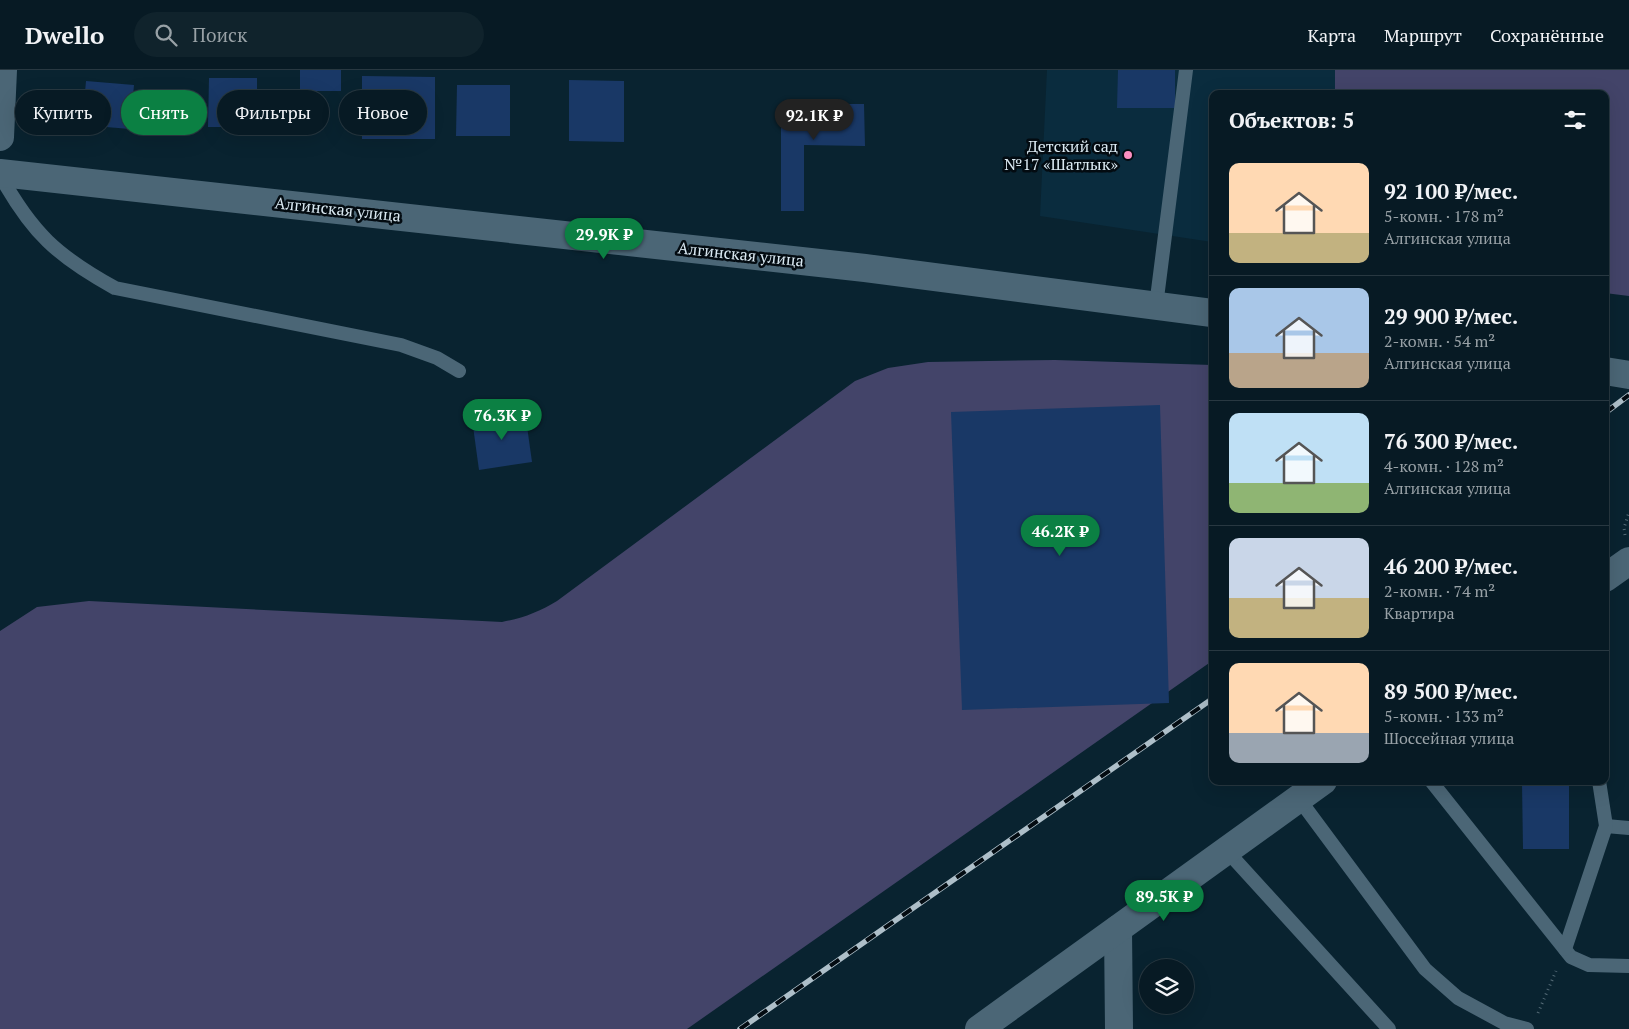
<!DOCTYPE html>
<html lang="ru">
<head>
<meta charset="utf-8">
<style>
	:root { --surface:#071a24; --page:#10232c; --text:#f1f3f6; --muted:#98a1a6; --line:#283841; --accent:#0b8043 }
	body { margin:0; font-family:"PT Serif",serif; background:var(--page); color:var(--text); height:100vh; display:flex; flex-direction:column; font-size:19px; white-space:nowrap }
	* { box-sizing:border-box; margin:0 }
	p { font-size:16px; color:var(--muted) }
	.icon { flex:none; width:28px; height:28px; fill:none; stroke:currentColor; stroke-width:2; stroke-linecap:round; stroke-linejoin:round }
	.map { position:relative; flex:1; overflow:hidden }
	.details { position:absolute; left:1209px; top:20px; width:400px; height:695px; display:flex; flex-direction:column; background:var(--surface); border-radius:10px; box-shadow:0 5px 20px #0002,0 0 0 1px var(--line) }
	.details>* { flex:none }
	.banner { position:absolute; left:15px; top:20px; width:475px; height:45px; display:flex; gap:10px }
	.buttons { position:absolute; left:1139px; top:889px; display:grid; gap:10px }
	.buttons a { display:grid; place-items:center; width:55px; height:55px; border-radius:50%; background:var(--surface); box-shadow:0 5px 20px #0002,0 0 0 1px var(--line); font-size:25px }
	.price { position:absolute; translate:-50% -42px; padding:0 11px; border-radius:18px; background:var(--accent); color:#fff; font-size:16px; line-height:32px; filter:drop-shadow(0 1px 2px #0008) }
	.price::after { content:''; position:absolute; left:50%; top:30px; width:15px; height:11px; margin-left:-8px; background:inherit; clip-path:polygon(0 0,100% 0,50% 100%) }
	.price.on { background:#222; color:#fff }
	ul { padding:0; list-style:none }
	li { display:flex; align-items:center; gap:15px; height:125px; padding:0 20px }
	li+li { border-top:1px solid var(--line) }
	li span { display:grid; place-items:center; flex:none; width:140px; height:100px; border-radius:10px; color:#555 }
	li>.icon { margin-inline-start:auto }
	span .icon { width:60px; height:60px; fill:#fffc; stroke-width:1 }
	li b { font-size:21px }
	h2 { display:flex; justify-content:space-between; align-items:center; height:60px; padding:0 20px; font-size:21px }
	.chip { padding:0 18px; border-radius:22px; background:var(--surface); box-shadow:0 5px 20px #0002,0 0 0 1px var(--line); font-size:18px; line-height:45px }
	.chip.on { background:var(--accent); color:#fff }
	header { display:flex; align-items:center; gap:30px; box-sizing:border-box; height:70px; padding:0 25px; background:var(--surface); border-bottom:1px solid var(--line) }
	header strong { font-size:24px }
	nav { display:flex; gap:28px; margin-inline-start:auto; font-size:18px }
	.search { width:350px; height:45px; background:var(--page); display:flex; align-items:center; gap:12px; box-sizing:border-box; padding:0 18px; border-radius:28px; color:var(--muted); font-size:19px }
	.map>svg:first-child { display:block }
	.built { fill:#0a2c3e }
	.green { fill:#434469 }
	.building { fill:#193866 }
	.lines { fill:none; stroke-linecap:round; stroke-linejoin:round }
	.path { stroke:#556b77; stroke-width:3; stroke-dasharray:1 4; stroke-linecap:butt }
	.service { stroke:#4b6676; stroke-width:14 }
	.minor { stroke:#4b6676; stroke-width:28 }
	.rail-casing { stroke:#aebfc9; stroke-width:5.5 }
	.rail { stroke:#030b11; stroke-width:4; stroke-dasharray:11; stroke-linecap:butt }
	.poi-dot { fill:#fc8fc1; stroke:#030b11; stroke-width:2 }
	.labels { text-anchor:middle; stroke-width:5; stroke-linejoin:round; paint-order:stroke }
	.poi-label { font-size:16px; fill:#dae9f2; stroke:#030b11; text-anchor:end }
	.street-label { font-size:16px; fill:#dae9f2; stroke:#030b11 }
</style>
</head>
<body>
<header>
<strong>Dwello</strong>
<div class="search"><svg class="icon" aria-label="search" viewBox="0 0 24 24"><circle cx="10" cy="10" r="6"/><path d="M15 15l6 6"/></svg>Поиск</div>
<nav><a>Карта</a><a>Маршрут</a><a>Сохранённые</a></nav>
</header>
<div class="map">
<svg width="1629" height="959" viewBox="0 0 1629 959">
	<rect width="100%" height="100%" fill="#092330"/>
	<polygon class="built" points="1047,0 1335,0 1335,24 1212,24 1212,172 1040,146"/>
	<g class="green">
		<polygon points="1335,0 1629,0 1629,226 1605,223 1605,24 1335,24"/>
		<path d="M1055,290l157,5v296l-525,368h-687v-398l37,-24 52,-6 413,21c21,-4 37,-10 55,-21l298,-220 33,-13 40,-6z"/>
	</g>
	<g class="building">
		<rect x="300" y="0" width="41" height="21"/>
		<polygon points="1118,0 1175,0 1175,38 1117,38"/>
		<polygon points="362,6 435,7 435,69 362,69"/>
		<polygon points="209,8 257,8 257,57 208,57"/>
		<polygon points="569,10 624,11 624,72 569,71"/>
		<polygon points="86,11 134,15 130,59 82,55"/>
		<polygon points="457,15 510,15 510,66 456,66"/>
		<polygon points="781,34 864,34 865,76 804,75 804,141 781,141"/>
		<polygon points="1160,335 1169,633 962,640 951,342"/>
		<polygon points="525,342 532,392 479,400 472,349"/>
		<polygon points="1522,713 1569,713 1569,779 1523,779"/>
	</g>
	<g class="lines">
		<g class="path">
			<polyline points="1625,465 1624,458 1629,442"/>
			<polyline points="1538,943 1556,901"/>
		</g>
		<g class="service">
			<path d="M0,105c32,58 57,81 115,113l286,57 36,13 22,13"/>
			<polyline points="1156,236 1186,0"/>
			<polyline points="1431,711 1571,887 1589,895 1629,896"/>
			<polyline points="1299,729 1425,899 1458,928 1504,953 1527,959"/>
			<polyline points="1606,756 1629,758"/>
			<polyline points="1227,781 1389,959"/>
			<polyline points="1565,879 1606,756 1599,711"/>
		</g>
		<g class="minor">
			<polyline points="0,67 3,0"/>
			<polyline points="0,103 865,198 1212,243"/>
			<polyline points="1605,301 1629,305"/>
			<polyline points="1605,508 1629,491"/>
			<polyline points="1118,859 1119,959"/>
			<polyline points="979,959 1323,711"/>
		</g>
		<defs>
			<g id="rail">
				<polyline points="1605,343 1629,325"/>
				<polyline points="740,959 1212,629"/>
			</g>
		</defs>
		<use href="#rail" class="rail-casing"/>
		<use href="#rail" class="rail"/>
	</g>
	<circle class="poi-dot" cx="1128" cy="85" r="5"/>
	<g class="labels">
		<g class="poi-label">
			<text x="1118" y="82">Детский сад<tspan x="1118" dy="18">№17 «Шатлык»</tspan></text>
		</g>
		<g class="street-label">
			<text transform="translate(338 139) rotate(6)" y="6">Алгинская улица</text>
			<text transform="translate(741 184) rotate(6)" y="6">Алгинская улица</text>
		</g>
	</g>
</svg>
<div class="buttons">
<a><svg class="icon" aria-label="layers" viewBox="0 0 24 24"><path d="M12 4l9 5-9 5-9-5zM3 14l9 5 9-5"/></svg></a>
</div>
<b class="price on" style="left:814px;top:71px">92.1K ₽</b>
<b class="price" style="left:604px;top:190px">29.9K ₽</b>
<b class="price" style="left:502px;top:371px">76.3K ₽</b>
<b class="price" style="left:1060px;top:487px">46.2K ₽</b>
<b class="price" style="left:1164px;top:852px">89.5K ₽</b>
<div class="banner">
<a class="chip">Купить</a>
<a class="chip on">Снять</a>
<a class="chip">Фильтры</a>
<a class="chip">Новое</a>
</div>
<section class="details">
<h2>Объектов: 5<svg class="icon" aria-label="filters" viewBox="0 0 24 24"><path d="M4 7h16M4 17h16"/><circle cx="9" cy="7" r="2"/><circle cx="15" cy="17" r="2"/></svg></h2>
<ul>
<li><span style="background:linear-gradient(#ffd9b3 70%,#c2b280 0)"><svg class="icon" aria-label="home" viewBox="0 0 24 24"><path d="M3 11l9-7 9 7M6 9v11h12V9"/></svg></span><div><b>92 100 ₽/мес.</b><p>5-комн. · 178 m²</p><p>Алгинская улица</p></div></li>
<li><span style="background:linear-gradient(#a9c7e8 65%,#b9a48a 0)"><svg class="icon" aria-label="home" viewBox="0 0 24 24"><path d="M3 11l9-7 9 7M6 9v11h12V9"/></svg></span><div><b>29 900 ₽/мес.</b><p>2-комн. · 54 m²</p><p>Алгинская улица</p></div></li>
<li><span style="background:linear-gradient(#bfe0f5 70%,#8fb573 0)"><svg class="icon" aria-label="home" viewBox="0 0 24 24"><path d="M3 11l9-7 9 7M6 9v11h12V9"/></svg></span><div><b>76 300 ₽/мес.</b><p>4-комн. · 128 m²</p><p>Алгинская улица</p></div></li>
<li><span style="background:linear-gradient(#c9d6e8 60%,#c2b280 0)"><svg class="icon" aria-label="home" viewBox="0 0 24 24"><path d="M3 11l9-7 9 7M6 9v11h12V9"/></svg></span><div><b>46 200 ₽/мес.</b><p>2-комн. · 74 m²</p><p>Квартира</p></div></li>
<li><span style="background:linear-gradient(#ffd9b3 70%,#9aa5b1 0)"><svg class="icon" aria-label="home" viewBox="0 0 24 24"><path d="M3 11l9-7 9 7M6 9v11h12V9"/></svg></span><div><b>89 500 ₽/мес.</b><p>5-комн. · 133 m²</p><p>Шоссейная улица</p></div></li>
</ul>
</section>
</div>
</body>
</html>
